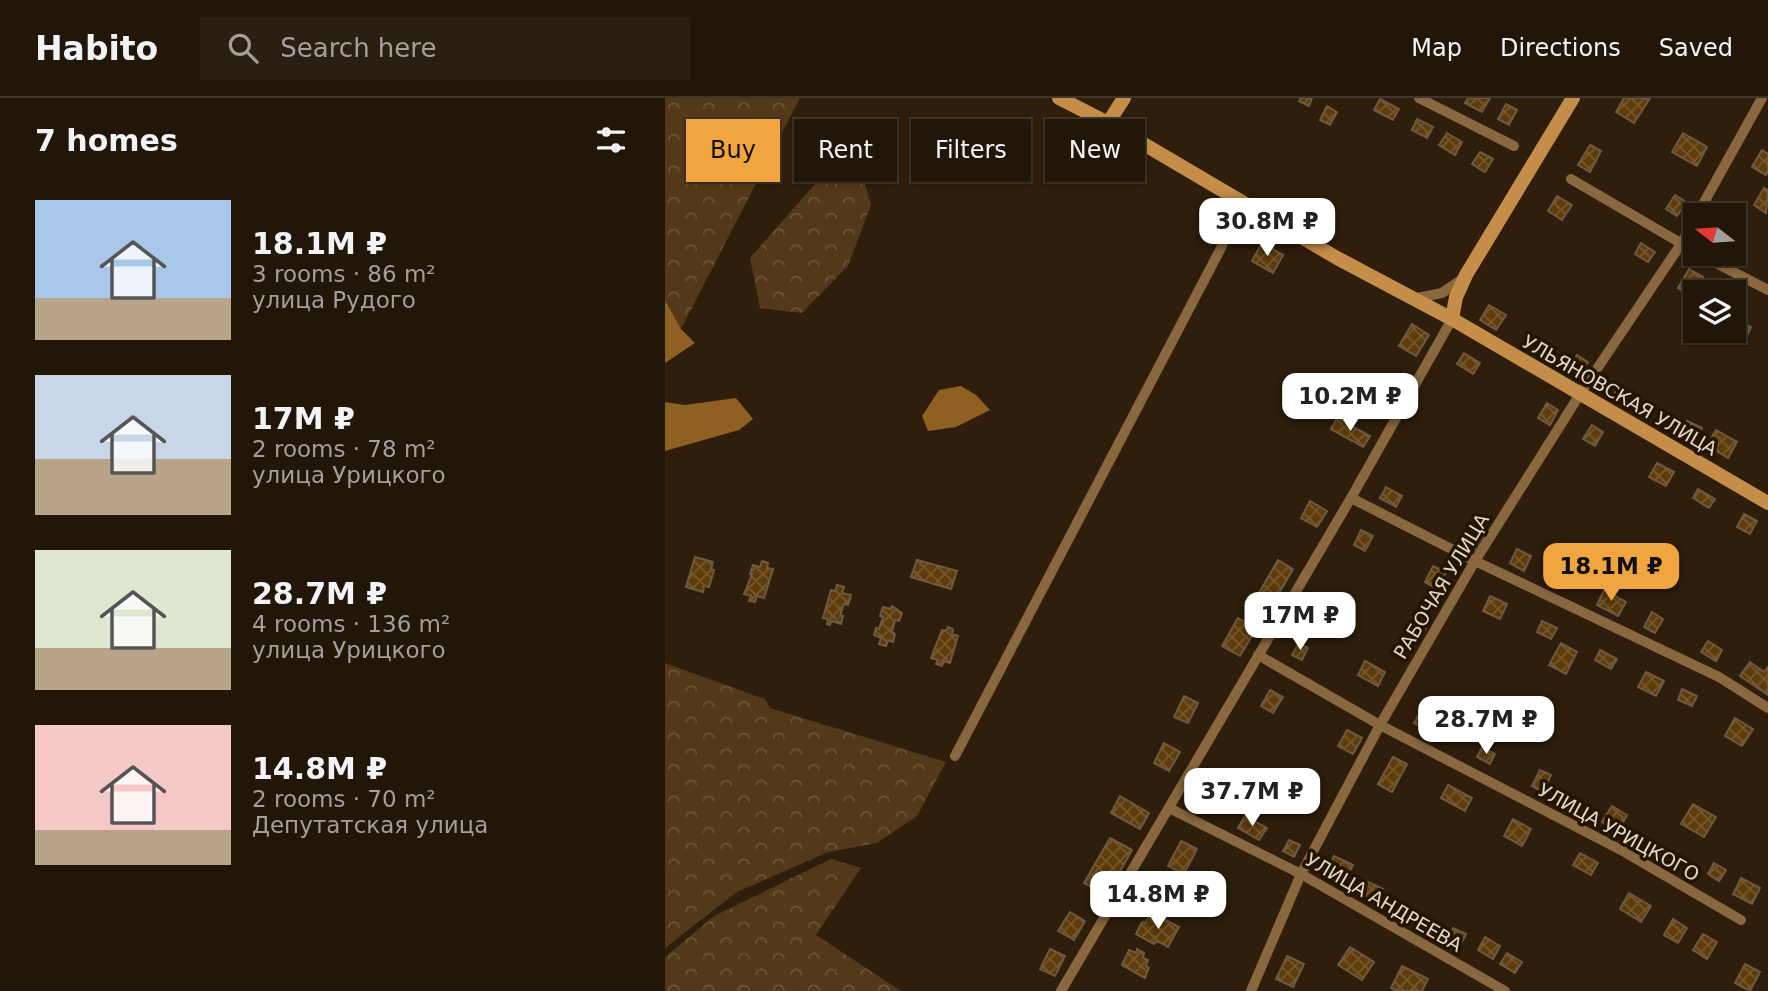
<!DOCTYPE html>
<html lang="en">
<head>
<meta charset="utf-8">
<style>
	:root { --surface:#221608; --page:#2a1f12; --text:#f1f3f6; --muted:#a29f9c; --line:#3f3529; --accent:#f1a540 }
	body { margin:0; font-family:"DejaVu Sans",sans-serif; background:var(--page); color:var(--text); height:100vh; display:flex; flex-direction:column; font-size:26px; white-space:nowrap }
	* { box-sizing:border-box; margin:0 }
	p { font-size:23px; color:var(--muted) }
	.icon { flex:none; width:38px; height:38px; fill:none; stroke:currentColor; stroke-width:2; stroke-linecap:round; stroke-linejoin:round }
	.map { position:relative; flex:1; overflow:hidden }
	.side { display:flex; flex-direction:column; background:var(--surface); width:665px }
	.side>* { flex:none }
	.banner { position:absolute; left:21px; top:21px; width:665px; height:63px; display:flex; gap:14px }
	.needle { width:46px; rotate:287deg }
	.buttons { position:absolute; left:1018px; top:105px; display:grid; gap:14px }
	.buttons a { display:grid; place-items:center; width:63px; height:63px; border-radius:0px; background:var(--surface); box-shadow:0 2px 5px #0004,0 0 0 2px var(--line); font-size:35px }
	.price { position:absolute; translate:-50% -60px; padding:0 16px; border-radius:14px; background:#fff; color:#222; font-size:23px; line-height:46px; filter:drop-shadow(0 2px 4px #0008) }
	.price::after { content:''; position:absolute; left:50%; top:42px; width:21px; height:16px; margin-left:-10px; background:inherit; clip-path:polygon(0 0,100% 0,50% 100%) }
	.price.selected { background:var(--accent); color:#111 }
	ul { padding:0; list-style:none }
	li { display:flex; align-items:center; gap:21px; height:175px; padding:0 35px }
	li span { display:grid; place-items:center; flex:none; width:196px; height:140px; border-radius:0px; color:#555 }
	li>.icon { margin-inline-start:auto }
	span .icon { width:84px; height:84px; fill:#fffc; stroke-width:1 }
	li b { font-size:30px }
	h2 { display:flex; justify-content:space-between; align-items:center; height:84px; padding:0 35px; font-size:30px }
	.pill { padding:0 24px; border-radius:0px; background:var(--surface); box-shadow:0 2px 5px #0004,0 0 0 2px var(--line); font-size:24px; line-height:63px }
	.pill.selected { background:var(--accent); color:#111 }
	header { display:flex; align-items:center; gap:42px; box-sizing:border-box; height:98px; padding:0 35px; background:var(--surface); border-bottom:2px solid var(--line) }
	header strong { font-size:33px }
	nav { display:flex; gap:38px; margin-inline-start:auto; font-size:24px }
	.search { width:490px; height:63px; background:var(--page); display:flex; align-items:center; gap:18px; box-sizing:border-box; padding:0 24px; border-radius:0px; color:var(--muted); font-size:26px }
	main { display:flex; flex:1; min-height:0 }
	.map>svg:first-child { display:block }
	.forest { fill:url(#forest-crowns) }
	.water { fill:#8f6021 }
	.building { fill:url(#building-cross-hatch); stroke:#6c5a45; stroke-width:2 }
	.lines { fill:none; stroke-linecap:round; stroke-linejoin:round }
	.street { stroke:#89673f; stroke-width:10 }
	.secondary { stroke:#c48d4a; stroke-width:14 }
	.labels { text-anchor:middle; stroke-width:7; stroke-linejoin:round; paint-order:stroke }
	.street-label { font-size:19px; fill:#e2d7cb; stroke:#241503 }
</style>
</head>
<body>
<header>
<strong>Habito</strong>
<div class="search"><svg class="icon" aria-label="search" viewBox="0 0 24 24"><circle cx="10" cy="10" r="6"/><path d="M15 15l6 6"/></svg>Search here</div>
<nav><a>Map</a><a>Directions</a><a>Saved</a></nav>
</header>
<main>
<section class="side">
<h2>7 homes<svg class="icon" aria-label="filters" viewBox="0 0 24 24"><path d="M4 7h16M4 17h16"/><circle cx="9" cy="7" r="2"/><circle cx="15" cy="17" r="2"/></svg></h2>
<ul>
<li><span style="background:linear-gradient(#a9c7e8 70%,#b9a48a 0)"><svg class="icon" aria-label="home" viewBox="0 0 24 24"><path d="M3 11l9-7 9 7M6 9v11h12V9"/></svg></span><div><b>18.1M ₽</b><p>3 rooms · 86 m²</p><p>улица Рудого</p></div></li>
<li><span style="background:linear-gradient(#c9d6e8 60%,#b9a48a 0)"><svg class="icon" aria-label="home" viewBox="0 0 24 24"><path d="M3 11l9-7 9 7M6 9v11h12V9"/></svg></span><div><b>17M ₽</b><p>2 rooms · 78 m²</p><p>улица Урицкого</p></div></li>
<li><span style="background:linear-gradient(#dfe7d0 70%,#b9a48a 0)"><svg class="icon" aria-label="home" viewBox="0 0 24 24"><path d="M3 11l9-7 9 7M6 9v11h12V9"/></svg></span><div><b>28.7M ₽</b><p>4 rooms · 136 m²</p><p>улица Урицкого</p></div></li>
<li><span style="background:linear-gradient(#f6c9c9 75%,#b9a48a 0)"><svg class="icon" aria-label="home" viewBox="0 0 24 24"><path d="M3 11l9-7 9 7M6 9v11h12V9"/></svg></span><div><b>14.8M ₽</b><p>2 rooms · 70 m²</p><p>Депутатская улица</p></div></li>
</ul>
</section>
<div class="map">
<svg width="1103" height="893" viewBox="0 0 1103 893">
	<defs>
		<pattern id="forest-crowns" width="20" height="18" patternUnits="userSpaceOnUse" patternTransform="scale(1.75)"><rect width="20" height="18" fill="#533919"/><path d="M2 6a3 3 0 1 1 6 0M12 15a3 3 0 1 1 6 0" fill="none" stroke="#6b5539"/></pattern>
		<pattern id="building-cross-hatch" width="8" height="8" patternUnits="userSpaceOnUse" patternTransform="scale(1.75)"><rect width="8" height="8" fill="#5f3c0a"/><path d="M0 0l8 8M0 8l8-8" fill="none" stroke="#76572c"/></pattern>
	</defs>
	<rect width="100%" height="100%" fill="#2e1e0b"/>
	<g class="forest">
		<polygon points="0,0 135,0 16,231 0,202"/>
		<polygon points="192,58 206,107 183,168 137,215 95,210 85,160 172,61"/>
		<polygon points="0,565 100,601 105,610 281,664 252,718 212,745 163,754 72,794 0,850"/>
		<polygon points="166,761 196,770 151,837 236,893 0,893 0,859 49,818"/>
	</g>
	<g class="water">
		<polygon points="0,202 16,231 30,245 0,265"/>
		<polygon points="296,288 311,297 325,312 291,329 263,333 257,318 274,292"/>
		<polygon points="71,300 88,321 74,332 0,353 0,304 20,307"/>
	</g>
	<g class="building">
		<polygon points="636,0 647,0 644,8 634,3"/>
		<polygon points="803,0 825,0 817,14 800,5"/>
		<polygon points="959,0 985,0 969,25 951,14"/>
		<polygon points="715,1 734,11 728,22 709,12"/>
		<polygon points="841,6 852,12 844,27 833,21"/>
		<polygon points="662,8 672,14 665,27 655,22"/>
		<polygon points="752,21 768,29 762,40 747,32"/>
		<polygon points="782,35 797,44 790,57 774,47"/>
		<polygon points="1018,35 1042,49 1032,68 1007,54"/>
		<polygon points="925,47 936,53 925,74 913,67"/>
		<polygon points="1097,52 1103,56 1103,73 1101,77 1087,69"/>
		<polygon points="815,54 828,61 820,74 807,66"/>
		<polygon points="1099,90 1103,92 1101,115 1089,107"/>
		<polygon points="1010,97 1021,104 1012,118 1001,111"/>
		<polygon points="892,98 907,107 897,122 883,113"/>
		<polygon points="597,145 618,157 608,175 587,163"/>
		<polygon points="976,145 990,154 983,164 970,156"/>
		<polygon points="1024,171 1038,179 1027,199 1013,190"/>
		<polygon points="824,207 841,217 831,232 815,222"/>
		<polygon points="1075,224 1086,229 1081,240 1070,234"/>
		<polygon points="747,226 764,237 751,258 734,248"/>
		<polygon points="799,255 815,265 808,276 792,266"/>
		<polygon points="912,257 923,264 914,279 904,272"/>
		<polygon points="717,281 733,291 717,317 701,307"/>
		<polygon points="953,289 965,295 960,304 948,298"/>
		<polygon points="882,305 893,312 885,327 873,320"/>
		<polygon points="672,320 705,338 698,349 666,331"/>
		<polygon points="1022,323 1037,330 1031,342 1016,335"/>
		<polygon points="927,327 938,334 930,348 918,341"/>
		<polygon points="1051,332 1072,344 1063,360 1042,347"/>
		<polygon points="992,365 1009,374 1001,388 984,379"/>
		<polygon points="721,389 737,398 731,409 715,400"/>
		<polygon points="1033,391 1050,401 1044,410 1028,400"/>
		<polygon points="645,403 662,413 652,429 636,420"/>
		<polygon points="1079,416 1092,423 1085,436 1072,429"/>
		<polygon points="805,428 819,436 810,451 796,443"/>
		<polygon points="696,432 708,438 700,453 689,447"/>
		<polygon points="852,451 866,458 859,473 845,465"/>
		<polygon points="30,459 48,464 46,471 49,472 44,489 39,488 38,494 21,489"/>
		<polygon points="252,462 292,473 286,491 246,479"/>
		<polygon points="613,462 628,471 609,504 594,495"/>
		<polygon points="97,463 103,465 102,470 108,471 99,500 92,498 90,504 84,503 86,498 79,496 87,476 85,476 88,467 95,469"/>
		<polygon points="911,463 928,471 919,489 903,481"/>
		<polygon points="768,468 781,474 772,491 760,484"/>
		<polygon points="172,487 179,489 177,495 186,497 183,507 179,506 175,518 178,518 176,526 166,523 165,527 162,526 163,521 158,520 166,492 170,493"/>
		<polygon points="939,492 961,504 953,518 932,507"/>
		<polygon points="825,498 842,506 835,521 818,513"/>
		<polygon points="227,508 237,515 234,523 230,522 227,534 230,536 228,544 223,542 221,548 214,546 216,540 209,537 211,530 214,531 218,519 215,518 218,509 226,511"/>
		<polygon points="987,514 998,521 990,535 979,529"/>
		<polygon points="573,520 591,531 575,558 557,548"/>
		<polygon points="750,523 761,530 752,544 741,538"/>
		<polygon points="877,523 892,530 886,541 872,534"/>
		<polygon points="283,529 288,531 287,536 293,538 285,565 279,563 277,568 271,566 273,562 266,560 277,532 281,533"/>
		<polygon points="1043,543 1057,552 1051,563 1036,554"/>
		<polygon points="634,545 643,550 637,562 627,557"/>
		<polygon points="896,545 912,554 901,576 884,567"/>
		<polygon points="935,552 952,561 946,571 930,562"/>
		<polygon points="700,563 720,574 713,588 693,577"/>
		<polygon points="1085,564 1099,574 1103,569 1103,597 1075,578"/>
		<polygon points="981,574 999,583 991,598 973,589"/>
		<polygon points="1017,591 1032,598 1027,608 1013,602"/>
		<polygon points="605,592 618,599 608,615 596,608"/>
		<polygon points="519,598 533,605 523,625 509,619"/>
		<polygon points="757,610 772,618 764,633 749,625"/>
		<polygon points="1070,620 1088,631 1077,648 1060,638"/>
		<polygon points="682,632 697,640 688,656 673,648"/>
		<polygon points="499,645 515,654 504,673 489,665"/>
		<polygon points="817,649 830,656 825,666 812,659"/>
		<polygon points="728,659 742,666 727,694 713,686"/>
		<polygon points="875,672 886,677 878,694 867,688"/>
		<polygon points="552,679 565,686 553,709 540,703"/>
		<polygon points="783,687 807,700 800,713 776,700"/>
		<polygon points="455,698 484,715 475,731 446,715"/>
		<polygon points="1028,706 1051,719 1039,739 1016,726"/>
		<polygon points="947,708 962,717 953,734 937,724"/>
		<polygon points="580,718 602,730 594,742 573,730"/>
		<polygon points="848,721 866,731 857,748 839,738"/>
		<polygon points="445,740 467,752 441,798 419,785"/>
		<polygon points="624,742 635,747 629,759 618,753"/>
		<polygon points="516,743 532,751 519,776 503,768"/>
		<polygon points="915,755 933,765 926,777 908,767"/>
		<polygon points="669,758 688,767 678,787 660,778"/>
		<polygon points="1049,765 1061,772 1054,783 1043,776"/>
		<polygon points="1076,780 1095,790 1087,806 1068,796"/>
		<polygon points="701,783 718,791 712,804 694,796"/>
		<polygon points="964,795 986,808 976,824 955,811"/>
		<polygon points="730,801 746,810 740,820 725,811"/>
		<polygon points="405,814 420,823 409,842 393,833"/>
		<polygon points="485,817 495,823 497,820 514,829 503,849 492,843 489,846 471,836 477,824 480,825"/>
		<polygon points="1008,821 1022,830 1013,845 999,837"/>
		<polygon points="788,830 801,836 795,848 782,841"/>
		<polygon points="1038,836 1052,844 1042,861 1028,852"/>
		<polygon points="820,839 835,848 828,861 813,852"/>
		<polygon points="685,849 709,864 697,882 673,867"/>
		<polygon points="385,851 400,858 390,878 375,871"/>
		<polygon points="472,851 479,855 478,860 483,862 481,868 484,870 480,880 457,867 464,852 471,855"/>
		<polygon points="842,855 857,864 850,875 835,866"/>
		<polygon points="622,858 639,866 628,889 611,881"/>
		<polygon points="1080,866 1095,874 1085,893 1070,885"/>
		<polygon points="737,868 763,881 757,893 732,893 726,890"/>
	</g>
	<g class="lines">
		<g class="street">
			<polyline points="754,0 849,48"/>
			<polyline points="906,81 1031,154"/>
			<polyline points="1032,117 1097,0"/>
			<polyline points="1034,156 1103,192"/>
			<polyline points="747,201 777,195 796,182"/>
			<polyline points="686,400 810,463 1054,579 1103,610"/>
			<polyline points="593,557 715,627 956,752 1076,822"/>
			<polyline points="290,658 556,150 575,101"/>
			<polyline points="504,710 636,776 840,893"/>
			<polyline points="396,893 686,400 787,221"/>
			<polyline points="586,893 636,776 715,627 810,463 915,296 1016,146 1031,119"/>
		</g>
		<g class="secondary">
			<polyline points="394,0 443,25 672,160 787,221 1103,405"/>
			<polyline points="443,25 459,0"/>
			<polyline points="787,221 791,199 801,177 908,0"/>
		</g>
	</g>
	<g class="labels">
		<g class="street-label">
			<text transform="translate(955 297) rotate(30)" y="7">УЛЬЯНОВСКАЯ УЛИЦА</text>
			<text transform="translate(776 488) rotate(-59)" y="7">РАБОЧАЯ УЛИЦА</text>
			<text transform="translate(954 734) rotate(29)" y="7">УЛИЦА УРИЦКОГО</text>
			<text transform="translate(719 804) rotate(30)" y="7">УЛИЦА АНДРЕЕВА</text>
		</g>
	</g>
</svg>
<div class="buttons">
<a><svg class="needle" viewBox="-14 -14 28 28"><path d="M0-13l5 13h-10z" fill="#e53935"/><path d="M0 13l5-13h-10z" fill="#a29f9c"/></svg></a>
<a><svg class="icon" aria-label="layers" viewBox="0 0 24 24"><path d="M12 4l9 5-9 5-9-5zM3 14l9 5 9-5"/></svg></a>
</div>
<b class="price" style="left:602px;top:160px">30.8M ₽</b>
<b class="price" style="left:685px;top:335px">10.2M ₽</b>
<b class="price selected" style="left:946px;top:505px">18.1M ₽</b>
<b class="price" style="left:635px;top:554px">17M ₽</b>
<b class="price" style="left:821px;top:658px">28.7M ₽</b>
<b class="price" style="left:587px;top:730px">37.7M ₽</b>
<b class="price" style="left:493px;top:833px">14.8M ₽</b>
<div class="banner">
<a class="pill selected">Buy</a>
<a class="pill">Rent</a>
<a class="pill">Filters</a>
<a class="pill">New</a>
</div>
</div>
</main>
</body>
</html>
